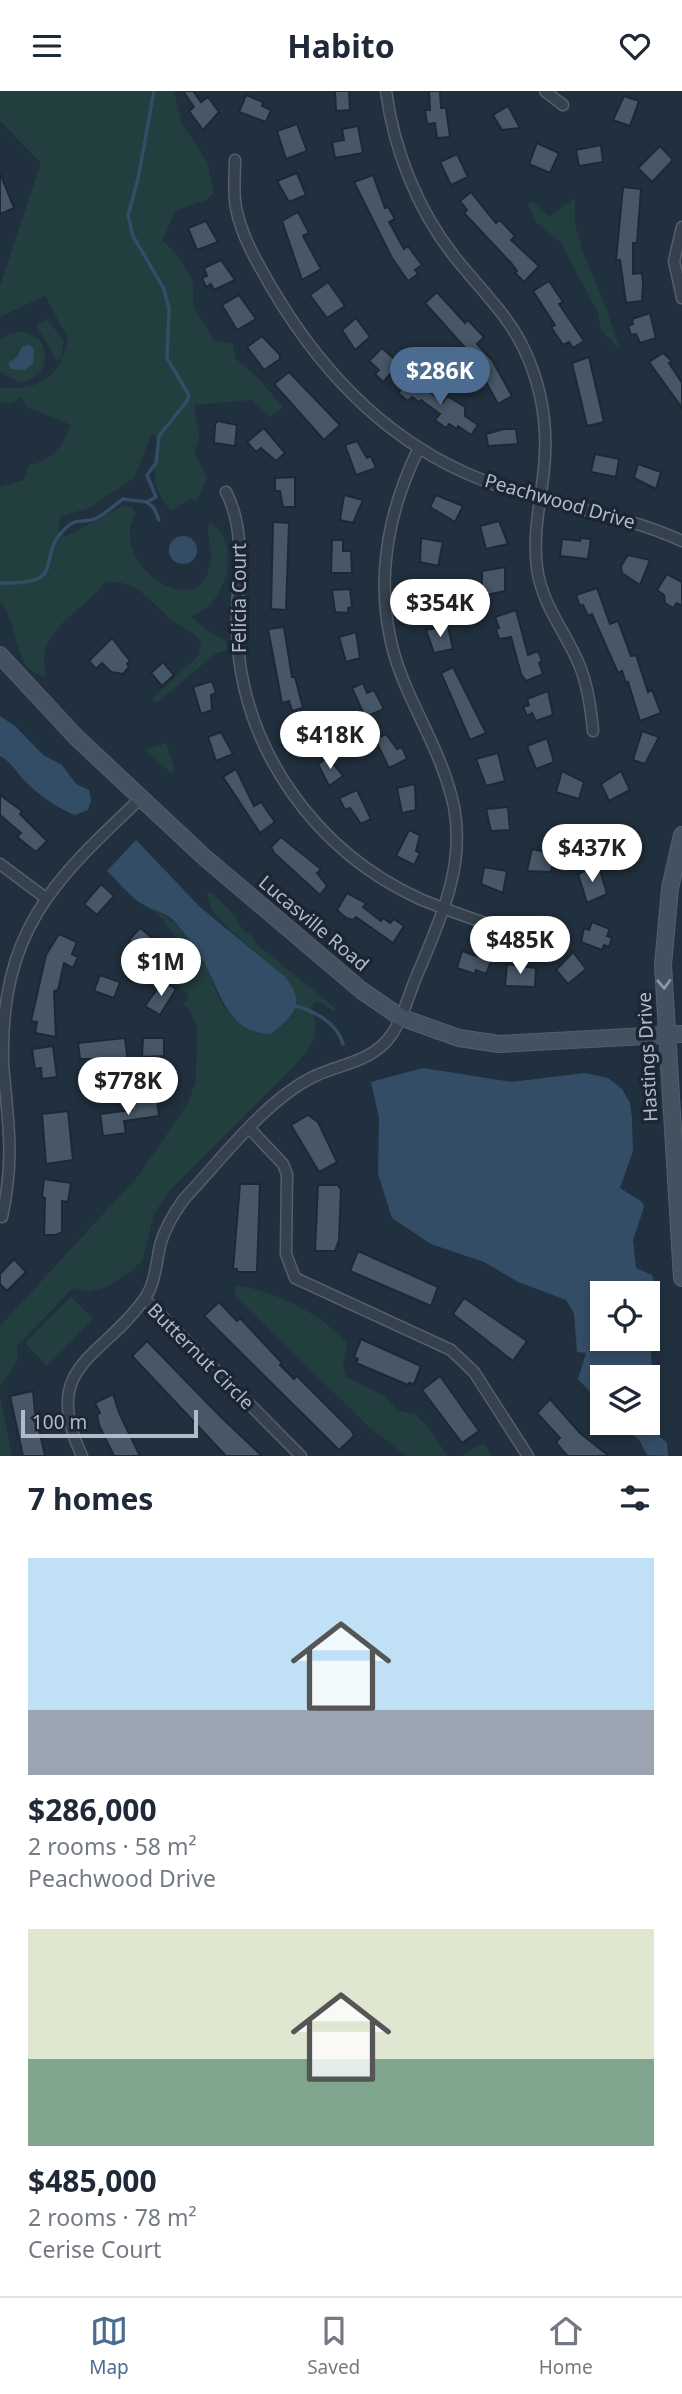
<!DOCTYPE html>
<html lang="en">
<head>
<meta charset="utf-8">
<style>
	:root { --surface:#fff; --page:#f6f6f7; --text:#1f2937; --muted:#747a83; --line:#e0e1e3; --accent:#4b6b91 }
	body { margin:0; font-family:"Noto Sans",sans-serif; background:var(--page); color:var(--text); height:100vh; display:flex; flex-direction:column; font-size:26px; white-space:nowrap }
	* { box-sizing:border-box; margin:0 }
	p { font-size:23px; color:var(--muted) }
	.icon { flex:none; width:38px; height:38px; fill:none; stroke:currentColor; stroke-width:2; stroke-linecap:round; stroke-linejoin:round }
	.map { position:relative; height:1365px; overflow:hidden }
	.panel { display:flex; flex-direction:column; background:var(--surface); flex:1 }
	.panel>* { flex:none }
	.buttons { position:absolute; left:590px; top:1190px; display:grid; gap:14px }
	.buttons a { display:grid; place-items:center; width:70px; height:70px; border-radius:0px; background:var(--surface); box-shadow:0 4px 10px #0003; font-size:35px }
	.scale { position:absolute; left:21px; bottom:18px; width:177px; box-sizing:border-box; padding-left:7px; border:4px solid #b1bcc9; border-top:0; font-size:19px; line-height:24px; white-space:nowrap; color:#b1bcc9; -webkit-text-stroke:5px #1b2632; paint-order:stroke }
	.price { position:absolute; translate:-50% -60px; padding:0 16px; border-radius:24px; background:#fff; color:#222; font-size:23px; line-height:46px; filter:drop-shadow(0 2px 4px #0008) }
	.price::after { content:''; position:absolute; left:50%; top:42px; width:21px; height:16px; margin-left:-10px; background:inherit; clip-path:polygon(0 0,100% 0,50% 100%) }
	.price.on { background:var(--accent); color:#fff }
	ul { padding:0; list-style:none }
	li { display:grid; align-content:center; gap:14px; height:371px; padding:0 28px }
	li span { display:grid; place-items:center; height:217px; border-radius:0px; color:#555 }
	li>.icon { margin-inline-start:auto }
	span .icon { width:126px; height:126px; fill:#fffc; stroke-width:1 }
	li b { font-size:30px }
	h2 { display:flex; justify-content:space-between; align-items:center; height:84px; padding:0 28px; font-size:30px }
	header { display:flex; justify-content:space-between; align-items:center; height:91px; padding:0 28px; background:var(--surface); font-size:32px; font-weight:700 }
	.menu { display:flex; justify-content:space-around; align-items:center; height:98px; border-top:2px solid var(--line); background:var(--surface); font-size:19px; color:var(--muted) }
	.menu a { display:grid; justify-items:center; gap:4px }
	.menu .on { color:var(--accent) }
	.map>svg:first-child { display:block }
	.green { fill:#233e3f }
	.water { fill:#344d66; fill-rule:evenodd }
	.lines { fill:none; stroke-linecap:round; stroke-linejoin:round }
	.stream { stroke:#344d66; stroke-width:3.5 }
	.building { fill:#475767; stroke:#1d2834; stroke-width:2 }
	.street-casing { stroke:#545f6b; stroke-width:13 }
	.secondary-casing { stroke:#545f6b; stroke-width:18 }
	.street { stroke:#35414d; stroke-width:10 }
	.secondary { stroke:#435161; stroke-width:16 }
	.oneway { stroke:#8a97a5 }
	.labels { text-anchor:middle; stroke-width:7; stroke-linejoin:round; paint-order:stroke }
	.street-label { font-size:19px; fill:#b1bcc9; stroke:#1b2632 }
</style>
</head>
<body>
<header><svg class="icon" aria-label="menu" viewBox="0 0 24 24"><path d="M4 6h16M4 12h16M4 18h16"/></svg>Habito<svg class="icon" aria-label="heart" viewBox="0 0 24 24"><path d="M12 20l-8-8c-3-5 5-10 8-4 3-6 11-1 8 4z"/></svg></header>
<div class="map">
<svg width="682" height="1365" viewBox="0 0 682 1365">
	<rect width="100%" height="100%" fill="#21303e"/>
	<g class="green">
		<path d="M0,0h174l7,31 26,40 7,31 -8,7 -30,10 -14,31c12,6 28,31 31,44 1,9 -2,19 3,27 8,12 11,13 17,28l20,4 3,15 22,19 25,29 -13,10 -18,-17 -58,5c1,20 11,27 0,47l13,26 -10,23 -8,-2 -17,12c-21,-19 -20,-45 -14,-71l-6,-7 -18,45 -45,30 -28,8 -3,14 7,7 58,-31 9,1 4,7c-31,47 62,113 74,51 3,-14 -2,-25 -2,-39l3,-3c32,22 15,84 -21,93l19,16 17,9 1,9 -11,3 -59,50 -5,-4 47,-44 2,-13c-6,-9 -17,-13 -26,-20 -25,-18 -35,-43 -70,-40 -18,26 -53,39 -61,72 -1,7 3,15 1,22 -35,-6 -25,-55 -45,-74v-115l24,-7 5,-15c23,-3 34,-20 42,-40l-44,-18 -6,-10 -9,7 -12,-2v-15c39,5 61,-10 68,-49l-23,-42 -45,21v-31l41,-123 -41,-42z"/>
		<polygon points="575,107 575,132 583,162 606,216 619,257 601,240 598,222 561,152 537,132 528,114 532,110 549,125"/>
		<polygon points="46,228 64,249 61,266 57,270 36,234"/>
		<path d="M22,240l17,8c13,19 3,43 -21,43l-18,-11v-31l10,-7z"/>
		<polygon points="166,652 175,679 171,682 145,659"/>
		<path d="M211,801l24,24 9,16 7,2 4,9 80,65v4l-13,-9 -8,-1c-4,8 0,14 1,22 3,17 -9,28 -19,40l-127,127 -15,23 -11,45 -10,11 -27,17 -17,5 -16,-4 -56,58 1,14 -18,27v-61l139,-151 49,-72 8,-22 1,-56 -7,-14 -7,-7 6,-7 -20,-23 -1,-11 8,-3 20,11 4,-1 -39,-53 -18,-13c25,7 54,39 64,63 7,18 13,40 29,53 8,7 25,10 35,14l21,-19 -8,-39 -54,-46 -19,-21 -4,-16z"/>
		<path d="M237,1194c41,8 82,27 110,58l-4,23 3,11 38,19 15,15 17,4 11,11 21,30h-41l-37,-28 -134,-131 -2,-8z"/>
		<polygon points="71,1206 93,1228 47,1275 25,1252"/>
		<polygon points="0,1304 12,1365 0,1365"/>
		<polygon points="485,1354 492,1365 461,1365 475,1356"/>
	</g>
	<g class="water">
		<polygon points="23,255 30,254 34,259 33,272 25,279 11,278 8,272 16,267"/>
		<circle cx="183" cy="459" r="14"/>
		<path d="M0,625l15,10 28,29 19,10 14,19 13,6 2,10 -3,10 -13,5c-16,-6 -35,-19 -47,-31 -11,-10 -15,-21 -28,-28z"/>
		<path d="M136,749l64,67 84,69c23,27 11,38 -13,58 -42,-1 -49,-37 -65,-68 -7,-15 -21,-32 -31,-44 -9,-10 -22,-12 -33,-18 -12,-7 -24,-23 -35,-33z"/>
		<path d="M423,977l88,14 74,-9 23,5 14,11 8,14 2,16 1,32 -13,37 22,14 2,5 -11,33 3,28 16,7 2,7 -3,75 5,76 11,10 1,13 -21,-1 -7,-14 -21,-18h29v-46h-46v28l-24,-26 8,-26 -9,-1 -3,-39 -8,-13 -48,-18 -34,-20 -53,-18 -39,-26 -14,-44 1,-56 -8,-36zM602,1202h46v46h-46z"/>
	</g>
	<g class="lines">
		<g class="stream">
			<polyline points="147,411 154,417 159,429"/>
			<path d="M0,492c72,2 33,-26 66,-55 9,-9 14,-6 25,-8 11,-2 23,-15 32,-21l24,3 9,-5 -9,-22 9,-12 3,-27 28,-35 2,-6 -22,-37 2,-49 -5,-20 -31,-53 -5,-21 10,-36 16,-88"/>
			<path d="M296,915c20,6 41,17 47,38"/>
		</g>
	</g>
	<g class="building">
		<polygon points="183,0 193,0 201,11 208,6 219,21 203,39 189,20 194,16"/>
		<polygon points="335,0 349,0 350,19 336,20"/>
		<polygon points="429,0 440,0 441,17 446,17 450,46 437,47 435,32 427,33 425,19 430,19"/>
		<polygon points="246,4 263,11 262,15 271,19 266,31 239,21"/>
		<polygon points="624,5 639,10 630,35 613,29"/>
		<polygon points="508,15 520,37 502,39 493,24"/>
		<polygon points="297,33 307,60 286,68 277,40"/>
		<polygon points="358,35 363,62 335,67 332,51 344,49 342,38"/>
		<polygon points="537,52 559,62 550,82 529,73"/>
		<polygon points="601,54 603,71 579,75 576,59"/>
		<polygon points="660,55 673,69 652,91 638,77"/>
		<polygon points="457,63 468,86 451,94 440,71"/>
		<polygon points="0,82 14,117 0,123"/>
		<polygon points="297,82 306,104 289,111 277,90"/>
		<polygon points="373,84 385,117 388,116 395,128 389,131 404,158 408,155 422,174 415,179 418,183 408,190 392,167 354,91"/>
		<polygon points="623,96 641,98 637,152 633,152 633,183 642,182 643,193 642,210 626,212 620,169 616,169"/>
		<polygon points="471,101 496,132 500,129 515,145 511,149 539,175 524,191 515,182 517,180 511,172 464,122 467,119 460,110"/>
		<polygon points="298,121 309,142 303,145 321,178 302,189 282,130"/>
		<polygon points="206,130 218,151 197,159 188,137"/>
		<polygon points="221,169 235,189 214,199 211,193 206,196 202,187 207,185 204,177"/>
		<polygon points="549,190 563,211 559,213 584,250 573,257 569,251 563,254 551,236 555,234 533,200"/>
		<polygon points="328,191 345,215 327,227 310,204"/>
		<polygon points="437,201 465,232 468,229 484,246 477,253 492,269 512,305 498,313 480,280 484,278 425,212"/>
		<polygon points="239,204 256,228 237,239 222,214"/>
		<polygon points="650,222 656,247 640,252 636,243 631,244 628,235 633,233 632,228"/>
		<polygon points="356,227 370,246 355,259 342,239"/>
		<polygon points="262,245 280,264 280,268 264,279 247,256"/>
		<polygon points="382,257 400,273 383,291 375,283 379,279 369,270"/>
		<polygon points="663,262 672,270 669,272 682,292 682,317 649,271"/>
		<polygon points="589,266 604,331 587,335 572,272"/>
		<polygon points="289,281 340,334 324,349 274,293"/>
		<polygon points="410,286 443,311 447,305 465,316 465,325 478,334 471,344 458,335 457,338 449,333 446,337 435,329 440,323 421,309 419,311 412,306 408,310 398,302"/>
		<polygon points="218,330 237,334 235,355 214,352 215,333"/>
		<polygon points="264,337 285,362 276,370 261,357 256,361 247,351"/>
		<polygon points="504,338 516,338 518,353 488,355 486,343"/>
		<polygon points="357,350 367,367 371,365 376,377 356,384 345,354"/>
		<polygon points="595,363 619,368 616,386 591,381"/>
		<polygon points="638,373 661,381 656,398 634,387"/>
		<polygon points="295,386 295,416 283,416 280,400 275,400 275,387"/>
		<polygon points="344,404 363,409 353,432 340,429"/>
		<polygon points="436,404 463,415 455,431 430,416"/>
		<polygon points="499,430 508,453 486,458 480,435"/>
		<polygon points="273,431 289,432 286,519 271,518"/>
		<polygon points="421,447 443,451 438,475 420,471"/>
		<polygon points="580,447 591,448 588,468 560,465 562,448 580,450"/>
		<polygon points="332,449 343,449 343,460 351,460 352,482 331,482"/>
		<polygon points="628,464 650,469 640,494 622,482 621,475"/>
		<polygon points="505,476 505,500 486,504 482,495 482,480"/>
		<polygon points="667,483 682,491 682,515 677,512 673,517 665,512 664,504 657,499"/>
		<polygon points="446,495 447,508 442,509 442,518 424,519 423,513 420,513 419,497"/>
		<polygon points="597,497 610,533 618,530 631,565 636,564 648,601 652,599 661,622 640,630 628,591 626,592 622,580 618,582 592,523 588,525 583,514 580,515 576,504"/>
		<polygon points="350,498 352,516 348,517 348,522 335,521 332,499"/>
		<polygon points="516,519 528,564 538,560 542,570 539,572 543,583 526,590 521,583 511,546 499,548 496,538 499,537 495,526"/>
		<polygon points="448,535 453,558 434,562 426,539"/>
		<polygon points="284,536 292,586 295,586 303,617 292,620 289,610 282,612 268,538"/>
		<polygon points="356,541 360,567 346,571 339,546"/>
		<polygon points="112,547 130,570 127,573 129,576 123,583 111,581 102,572 96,578 89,570"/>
		<polygon points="163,571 174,584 162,595 151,582"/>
		<polygon points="453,576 486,642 470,649 441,582"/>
		<polygon points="212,590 216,602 211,604 212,619 201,623 193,596"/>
		<polygon points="363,592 367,602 374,599 384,618 365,626 352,597"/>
		<polygon points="548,600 553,624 536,630 532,622 527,625 523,616 529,614 527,608"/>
		<polygon points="309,630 322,651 306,659 298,636"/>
		<polygon points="642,640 659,646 645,673 633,669"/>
		<polygon points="221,641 233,663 216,670 208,646"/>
		<polygon points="386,643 397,658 402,656 407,668 389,677 375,648"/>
		<polygon points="547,647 554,671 536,678 527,655"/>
		<polygon points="498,662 505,690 486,695 476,668"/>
		<polygon points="328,666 343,685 329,695 318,673"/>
		<polygon points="236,678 254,715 261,711 275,731 260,742 223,686"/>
		<polygon points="562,680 584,691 579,708 556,701"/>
		<polygon points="621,680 630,699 609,710 601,693"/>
		<polygon points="415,693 416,719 402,722 397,697"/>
		<polygon points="357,699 371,728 361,733 350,717 345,719 339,707"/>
		<polygon points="0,704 22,720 20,723 47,750 36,761 17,746 21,742 0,724"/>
		<polygon points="508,716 510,739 491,740 486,718"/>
		<polygon points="409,739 420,744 416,760 420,762 414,774 396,765"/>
		<polygon points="281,746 321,778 317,782 327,795 320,804 274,762 271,756"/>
		<polygon points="532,758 555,763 551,781 527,780"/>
		<polygon points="595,775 597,781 600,779 607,803 587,812 578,783"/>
		<polygon points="484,776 507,780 503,802 481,793"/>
		<polygon points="101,793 114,805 97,824 84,813"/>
		<polygon points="347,802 366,812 363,816 381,830 383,827 390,832 394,828 404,835 393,852 356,826 353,829 346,827 337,819"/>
		<polygon points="592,831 610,838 607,845 612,847 609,856 604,854 602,859 581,851 584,837 589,839"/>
		<polygon points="140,837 156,850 144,864 129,849"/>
		<polygon points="59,843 77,851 72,863 78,866 73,877 64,872 58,899 54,900 56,946 35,942 37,931 31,930 46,864"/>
		<polygon points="462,860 491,870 486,883 476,879 475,883 457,877"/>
		<polygon points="573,861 586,878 568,893 556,879"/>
		<polygon points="507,873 536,877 535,896 505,895"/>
		<polygon points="100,884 120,891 114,907 94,900"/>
		<polygon points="163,890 176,898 160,924 145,915"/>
		<polygon points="125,947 128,973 109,975 108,968 80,968 78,952"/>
		<polygon points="143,947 164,947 164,965 142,966"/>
		<polygon points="53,955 57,986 42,988 41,977 35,978 32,958"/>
		<polygon points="157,1008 159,1025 124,1030 126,1042 103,1045 100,1023 132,1019 131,1011"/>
		<polygon points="68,1020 73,1069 46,1073 42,1023"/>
		<polygon points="308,1024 318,1031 337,1071 319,1081 291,1034"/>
		<polygon points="44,1088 71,1092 68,1111 62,1110 62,1141 56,1144 44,1144 45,1107 42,1106"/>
		<polygon points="240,1093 260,1093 257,1181 237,1181 237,1178 233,1178"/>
		<polygon points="318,1094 338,1094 341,1099 339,1149 335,1160 315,1160"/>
		<polygon points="358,1160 438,1196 431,1215 350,1180"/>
		<polygon points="14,1168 26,1181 7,1200 0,1193 0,1183"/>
		<polygon points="464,1207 527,1250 513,1270 453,1223"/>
		<polygon points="219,1211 237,1230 240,1227 282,1272 280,1274 294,1288 297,1285 352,1340 354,1345 339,1359 204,1225"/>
		<polygon points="361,1248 421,1275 414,1293 409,1292 408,1294 356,1272 358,1268 354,1266"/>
		<polygon points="147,1250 219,1324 262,1365 226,1365 132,1265"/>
		<polygon points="440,1285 479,1340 462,1352 422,1299"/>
		<polygon points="33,1300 35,1321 45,1365 23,1365 10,1305"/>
		<polygon points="113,1303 120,1324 140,1365 114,1365 99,1334 97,1324 100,1322 95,1312"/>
		<polygon points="550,1308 580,1342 609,1365 568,1365 563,1360 556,1351 560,1347 537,1322"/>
	</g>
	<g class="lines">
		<defs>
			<g id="street">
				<path d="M386,0c8,59 31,118 68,165 24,31 53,57 70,93 19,40 25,85 19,129 -4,30 -10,59 -6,90 5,37 28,63 42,96 9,21 12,45 14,67"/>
				<polyline points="545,0 563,14"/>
				<path d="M235,69c0,16 -2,32 1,48 6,30 22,56 37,82 49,83 116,153 207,189 65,27 137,32 202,62"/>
				<polyline points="682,136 674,170 682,207"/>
				<path d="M226,401c23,44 9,93 11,141 5,116 78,218 183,266 26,11 53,20 80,29l14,1 25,-7"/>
				<polyline points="0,773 43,805"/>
				<polyline points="250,1038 283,1073 287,1083 286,1163 295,1187 451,1259 474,1281 528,1365"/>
				<path d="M2,1126c13,-60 6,-94 1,-153 -3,-133 49,-182 137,-265"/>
				<polyline points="145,1208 301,1365"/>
				<path d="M82,1365c-43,-92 21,-97 63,-158 11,-16 11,-37 16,-56 5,-16 13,-29 23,-43 37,-39 82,-100 131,-123 28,-13 58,-14 77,-42 11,-16 16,-37 23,-54 23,-56 51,-111 39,-173 -9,-43 -30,-79 -47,-118 -36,-80 -26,-164 12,-241"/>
			</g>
			<g id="secondary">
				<polyline points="0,564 76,646 203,765 361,899 400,926 459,947 499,953 682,943"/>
				<polyline points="682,744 670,797 663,874 682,1187"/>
			</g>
		</defs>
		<use href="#street" class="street-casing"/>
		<use href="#secondary" class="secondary-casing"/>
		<use href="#street" class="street"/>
		<use href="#secondary" class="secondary"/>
	</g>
	<defs><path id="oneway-chevron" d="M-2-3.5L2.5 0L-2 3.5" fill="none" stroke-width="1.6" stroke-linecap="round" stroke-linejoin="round" transform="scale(1.75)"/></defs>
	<use class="oneway" href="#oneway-chevron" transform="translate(664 893) rotate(88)"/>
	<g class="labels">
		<g class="street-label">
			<text transform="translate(560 410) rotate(16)" y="7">Peachwood Drive</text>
			<text transform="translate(239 507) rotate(-90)" y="7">Felicia Court</text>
			<text transform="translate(314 832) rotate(40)" y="7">Lucasville Road</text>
			<text transform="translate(647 966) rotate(-93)" y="7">Hastings Drive</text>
			<text transform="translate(201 1265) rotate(45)" y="7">Butternut Circle</text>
		</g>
	</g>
</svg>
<div class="buttons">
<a><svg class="icon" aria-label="locate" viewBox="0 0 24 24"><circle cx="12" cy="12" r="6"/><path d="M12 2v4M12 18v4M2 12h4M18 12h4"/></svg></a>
<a><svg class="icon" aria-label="layers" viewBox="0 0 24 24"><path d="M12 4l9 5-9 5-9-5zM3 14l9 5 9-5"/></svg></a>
</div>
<div class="scale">100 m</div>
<b class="price on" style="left:440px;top:316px">$286K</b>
<b class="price" style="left:440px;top:548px">$354K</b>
<b class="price" style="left:330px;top:680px">$418K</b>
<b class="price" style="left:592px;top:793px">$437K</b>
<b class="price" style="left:520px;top:885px">$485K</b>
<b class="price" style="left:161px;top:907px">$1M</b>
<b class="price" style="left:128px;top:1026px">$778K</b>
</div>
<section class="panel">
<h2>7 homes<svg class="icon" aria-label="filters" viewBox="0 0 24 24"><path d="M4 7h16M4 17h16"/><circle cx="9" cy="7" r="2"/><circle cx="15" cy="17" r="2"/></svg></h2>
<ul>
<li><span style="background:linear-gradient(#bfe0f5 70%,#9aa5b1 0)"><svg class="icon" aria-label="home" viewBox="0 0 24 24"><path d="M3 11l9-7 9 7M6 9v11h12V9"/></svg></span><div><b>$286,000</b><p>2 rooms · 58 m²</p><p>Peachwood Drive</p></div></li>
<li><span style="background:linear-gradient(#dfe7d0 60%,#7fa58c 0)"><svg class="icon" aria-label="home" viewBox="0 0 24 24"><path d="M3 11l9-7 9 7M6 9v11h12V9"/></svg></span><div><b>$485,000</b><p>2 rooms · 78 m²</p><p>Cerise Court</p></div></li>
</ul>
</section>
<nav class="menu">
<a class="on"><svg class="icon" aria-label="map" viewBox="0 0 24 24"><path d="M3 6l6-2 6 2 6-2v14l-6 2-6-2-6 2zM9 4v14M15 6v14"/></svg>Map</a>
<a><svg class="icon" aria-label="saved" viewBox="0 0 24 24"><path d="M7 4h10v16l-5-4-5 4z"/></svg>Saved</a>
<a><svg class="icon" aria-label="home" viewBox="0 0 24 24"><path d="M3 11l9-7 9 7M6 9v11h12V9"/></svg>Home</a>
</nav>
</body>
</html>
